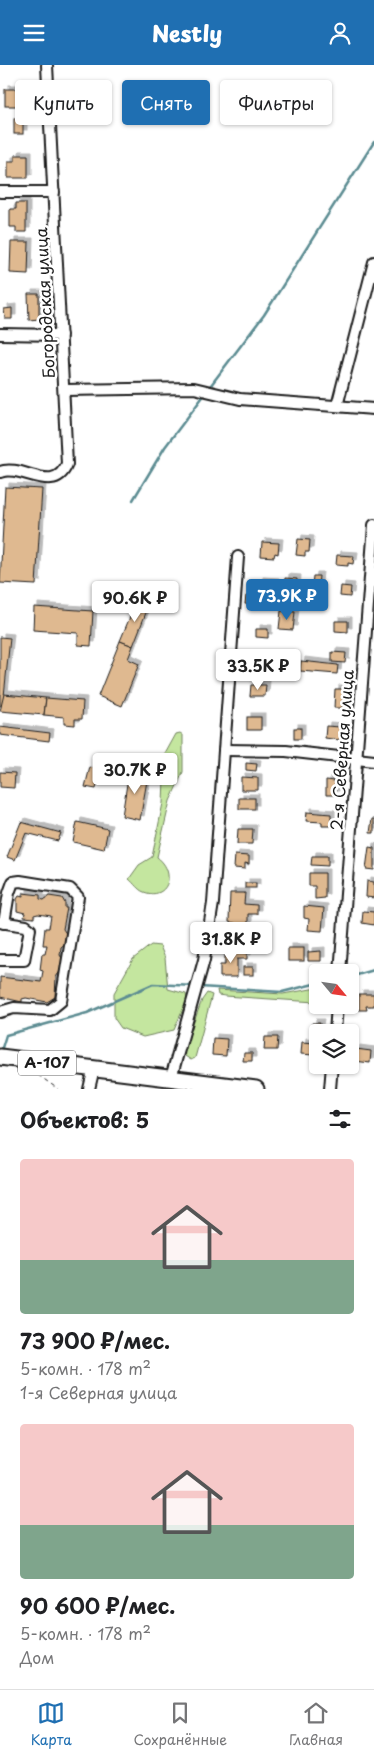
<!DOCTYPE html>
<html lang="ru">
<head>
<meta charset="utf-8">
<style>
	:root { --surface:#fff; --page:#f2f2f2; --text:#202124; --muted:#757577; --line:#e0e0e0; --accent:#1f6fb2 }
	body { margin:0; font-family:"Playpen Sans",sans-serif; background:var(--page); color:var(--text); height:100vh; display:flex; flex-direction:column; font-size:19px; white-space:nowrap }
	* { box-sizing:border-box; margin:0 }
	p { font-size:16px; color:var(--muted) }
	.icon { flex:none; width:28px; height:28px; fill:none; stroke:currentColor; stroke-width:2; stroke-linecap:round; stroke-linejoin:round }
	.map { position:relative; height:1024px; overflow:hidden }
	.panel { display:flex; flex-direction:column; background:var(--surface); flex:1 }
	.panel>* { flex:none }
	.banner { position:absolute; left:15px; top:15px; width:345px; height:45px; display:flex; gap:10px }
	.needle { width:32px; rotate:119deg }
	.buttons { position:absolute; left:309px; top:899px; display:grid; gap:10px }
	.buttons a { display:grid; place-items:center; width:50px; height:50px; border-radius:5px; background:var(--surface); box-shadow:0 1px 4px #0004; font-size:25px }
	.price { position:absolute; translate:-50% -42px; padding:0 11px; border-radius:5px; background:#fff; color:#222; font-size:16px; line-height:32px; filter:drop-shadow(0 1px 2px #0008) }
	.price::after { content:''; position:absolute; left:50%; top:30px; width:15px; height:11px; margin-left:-8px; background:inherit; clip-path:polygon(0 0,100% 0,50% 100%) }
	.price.active { background:var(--accent); color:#fff }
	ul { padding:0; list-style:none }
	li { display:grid; align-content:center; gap:10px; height:265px; padding:0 20px }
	li span { display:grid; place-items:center; height:155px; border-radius:5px; color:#555 }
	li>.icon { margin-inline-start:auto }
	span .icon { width:90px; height:90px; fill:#fffc; stroke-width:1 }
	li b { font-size:21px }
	h2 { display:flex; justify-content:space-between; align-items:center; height:60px; padding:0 20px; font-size:21px }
	.chip { padding:0 18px; border-radius:5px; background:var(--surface); box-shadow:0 1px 4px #0004; font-size:18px; line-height:45px }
	.chip.active { background:var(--accent); color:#fff }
	header { display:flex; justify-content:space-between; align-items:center; height:65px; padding:0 20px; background:var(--accent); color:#fff; font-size:22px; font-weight:800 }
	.tabs { display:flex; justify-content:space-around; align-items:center; height:70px; border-top:1px solid var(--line); background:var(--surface); font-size:14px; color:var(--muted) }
	.tabs a { display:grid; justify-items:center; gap:2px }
	.tabs .active { color:var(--accent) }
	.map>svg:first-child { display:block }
	.green { fill:#c4e69f; stroke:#70815e }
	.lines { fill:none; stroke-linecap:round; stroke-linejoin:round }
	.stream { stroke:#5b8c92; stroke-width:2.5 }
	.building { fill:#dfb990; stroke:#1c1c1c; filter:url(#shadow) }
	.minor-casing { stroke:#1c1c1c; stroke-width:14 }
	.highway-casing { stroke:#1c1c1c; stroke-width:19 }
	.path { stroke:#1c1c1c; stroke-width:1; stroke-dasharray:4 4; stroke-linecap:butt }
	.minor { stroke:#fff; stroke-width:10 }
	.highway { stroke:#fff; stroke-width:15 }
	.labels { text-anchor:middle; stroke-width:5; stroke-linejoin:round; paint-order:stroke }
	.shield { fill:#fff; stroke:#606060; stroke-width:1 }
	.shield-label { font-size:15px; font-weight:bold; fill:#1c1c1c }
	.street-label { font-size:16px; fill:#1c1c1c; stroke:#fff }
</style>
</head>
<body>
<header><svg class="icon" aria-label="menu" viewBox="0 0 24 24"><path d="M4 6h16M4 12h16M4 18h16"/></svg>Nestly<svg class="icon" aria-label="person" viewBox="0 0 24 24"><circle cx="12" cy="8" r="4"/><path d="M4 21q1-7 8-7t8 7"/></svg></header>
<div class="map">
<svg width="374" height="1024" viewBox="0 0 374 1024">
	<defs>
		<filter id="shadow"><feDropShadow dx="4" dy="-4" stdDeviation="0" flood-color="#0004"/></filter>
	</defs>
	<rect width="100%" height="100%" fill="#fff"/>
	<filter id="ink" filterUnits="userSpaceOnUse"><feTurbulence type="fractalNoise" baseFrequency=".02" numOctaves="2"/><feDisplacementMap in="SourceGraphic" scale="10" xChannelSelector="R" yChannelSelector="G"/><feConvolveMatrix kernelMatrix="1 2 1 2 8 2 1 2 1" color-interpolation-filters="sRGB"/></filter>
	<g filter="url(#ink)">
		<g class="green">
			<path d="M180,668l3,2v37l-13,29 -13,56c21,16 10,44 -13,35 -6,-2 -10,-9 -15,-13l10,-14 13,-8 11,-54 2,-49 11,-20z"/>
			<polygon points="151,880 160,881 165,893 168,924 186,929 187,935 174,965 143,972 121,963 114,953 114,928 133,894"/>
			<polygon points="317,923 317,936 315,937 225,931 218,930 217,925 283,929"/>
			<polygon points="207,928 212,930 195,993 191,995 185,991 184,984 202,935"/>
		</g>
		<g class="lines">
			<g class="stream">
				<polyline points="208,324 264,250 374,77"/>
				<polyline points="133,435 165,382 205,329"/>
				<polyline points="350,912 374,905"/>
				<polyline points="200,922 282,927 318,918"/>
				<polyline points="1,986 6,970 87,948 153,919 195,921"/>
			</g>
		</g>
		<g class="building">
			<rect x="5" y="24" width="19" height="17"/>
			<rect x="14" y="53" width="9" height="16"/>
			<polygon points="15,90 28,90 28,113 8,113 8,96 15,96"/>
			<polygon points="16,138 26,138 26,167 16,167 16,162 10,162 10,144 16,144"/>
			<polygon points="11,177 29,177 28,209 10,208"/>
			<polygon points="28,229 39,229 39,254 29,255"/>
			<polygon points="12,243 12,254 5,254 4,244"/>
			<polygon points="5,422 42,424 36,520 0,518"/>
			<polygon points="298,474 310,475 309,487 305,487 305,491 296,490"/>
			<polygon points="262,477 279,478 278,489 275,488 274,492 261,491"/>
			<polygon points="337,490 354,491 353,499 348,498 348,501 336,500"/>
			<polygon points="313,511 319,511 318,521 312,521"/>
			<polygon points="285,513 297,514 296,530 284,529"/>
			<polygon points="259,516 275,517 275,523 270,523 269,531 258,530"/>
			<polygon points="341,521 351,522 350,532 340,531"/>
			<polygon points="246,531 258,532 257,540 245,539"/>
			<polygon points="137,535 149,540 133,581 120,576"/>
			<polygon points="34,542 93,546 91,581 78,580 78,568 33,565"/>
			<polygon points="281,546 295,547 293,565 279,564"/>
			<polygon points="335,556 348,556 348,567 335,566"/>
			<polygon points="256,564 268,564 268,573 256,572"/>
			<polygon points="0,572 10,573 3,641 0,641"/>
			<polygon points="120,576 133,581 128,594 139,599 122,641 98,631"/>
			<polygon points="332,587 346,588 345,598 332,597"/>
			<polygon points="301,596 338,600 337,609 300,606"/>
			<polygon points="286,598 297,599 295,613 285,612"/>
			<polygon points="251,620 266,620 265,631 250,631"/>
			<polygon points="335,624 344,624 342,643 334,643"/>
			<polygon points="4,629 46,633 44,650 0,646"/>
			<polygon points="46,633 83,636 82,654 75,654 75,660 64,659 64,652 44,650"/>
			<rect x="247" y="652" width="14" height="13"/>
			<polygon points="326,661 341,662 340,675 325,673"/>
			<polygon points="0,662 50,668 49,676 0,670"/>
			<rect x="294" y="663" width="7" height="11"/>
			<polygon points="246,698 257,699 256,706 246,705"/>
			<polygon points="90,702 101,705 96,724 85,722"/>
			<polygon points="129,706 148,710 140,755 122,751"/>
			<polygon points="0,707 15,708 14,723 0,722"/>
			<polygon points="241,712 258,713 258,725 241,725"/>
			<polygon points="326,715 335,716 335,730 326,730"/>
			<rect x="239" y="733" width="16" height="11"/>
			<polygon points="307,747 331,749 331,761 322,761 322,757 306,756"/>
			<polygon points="372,754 374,754 374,768 370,768"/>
			<polygon points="21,757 61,768 58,776 26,768 15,795 7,792"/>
			<polygon points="77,757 108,764 104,784 73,777"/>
			<polygon points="238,764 253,764 252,779 237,779"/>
			<polygon points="369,782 374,783 374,805 366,804"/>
			<polygon points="235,790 249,791 249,799 245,798 245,804 234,803"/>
			<polygon points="312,791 328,791 328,801 311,800"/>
			<polygon points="309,808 325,808 325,833 315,834 315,821 309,821"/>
			<polygon points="367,816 374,817 374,833 366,832"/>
			<rect x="245" y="818" width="11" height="5"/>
			<polygon points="23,828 40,830 40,834 44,835 49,831 62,833 65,838 65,843 67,843 63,864 67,870 66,878 61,882 60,890 63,895 61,905 56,912 55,932 47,937 26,933 22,934 22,937 0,932 0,912 41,917 43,906 40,905 42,889 45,889 47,880 43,880 45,863 49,863 51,851 38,849 34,850 34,853 24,852 25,848 17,846 17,834 19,831 23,832"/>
			<polygon points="230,828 245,828 244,839 257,840 257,849 248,849 248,862 235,862 235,858 229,857"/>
			<polygon points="304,841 324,843 322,866 308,865 309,854 304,853"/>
			<polygon points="363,846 374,847 374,860 362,858"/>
			<polygon points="218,864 226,866 222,883 214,881"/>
			<rect x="288" y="883" width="16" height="13"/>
			<polygon points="225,885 247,888 247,894 237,894 237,912 220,912 220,900 225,900"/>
			<polygon points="321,886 321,896 308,896 308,887"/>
			<rect x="243" y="902" width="10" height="8"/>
			<polygon points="359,929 374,929 374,941 366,941 367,945 359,945"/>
			<polygon points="312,958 320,958 318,970 311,970"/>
			<polygon points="265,972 278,972 277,985 264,985"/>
			<polygon points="213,973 227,974 226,991 212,990"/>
			<polygon points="302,977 314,978 313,990 301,989"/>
			<polygon points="356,984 371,986 370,998 355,996"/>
			<polygon points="244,988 252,988 252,996 243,996"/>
		</g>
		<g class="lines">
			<defs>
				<g id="minor">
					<polyline points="0,127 54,127"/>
					<polyline points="0,269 61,270"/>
					<polyline points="64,325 194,323 240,334 374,344"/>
					<polyline points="337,341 374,197"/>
					<path d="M0,407c22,-9 54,24 67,-8l-20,-399"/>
					<polyline points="224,685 286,686 374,696"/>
					<polyline points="0,857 26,861 30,864 24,895 0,895"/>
					<polyline points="340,908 374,460"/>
					<polyline points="0,947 14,943 50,945 61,936 78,832 70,824 20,816 13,817 9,828 4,858"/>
					<polyline points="335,968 337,940"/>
					<polyline points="171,1013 204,895 213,838 238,492"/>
					<polyline points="89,1024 94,1003"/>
					<polyline points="330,1024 332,1000"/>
				</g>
				<polyline id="highway" points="0,992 256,1024"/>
			</defs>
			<use href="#minor" class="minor-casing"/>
			<use href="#highway" class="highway-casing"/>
			<polyline class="path" points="38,1010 58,1024"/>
			<use href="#minor" class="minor"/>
			<use href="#highway" class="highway"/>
		</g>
	</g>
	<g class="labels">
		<rect class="shield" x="18" y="985.5" width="58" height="25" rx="4"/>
		<g class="shield-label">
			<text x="47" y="1003">А-107</text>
		</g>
		<g class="street-label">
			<text transform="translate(45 238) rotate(-93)" y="6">Богородская улица</text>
			<text transform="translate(342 685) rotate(-86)" y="6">2-я Северная улица</text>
		</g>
	</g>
</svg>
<div class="buttons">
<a><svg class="needle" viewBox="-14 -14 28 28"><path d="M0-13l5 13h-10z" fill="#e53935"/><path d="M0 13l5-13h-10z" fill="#757577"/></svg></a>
<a><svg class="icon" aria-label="layers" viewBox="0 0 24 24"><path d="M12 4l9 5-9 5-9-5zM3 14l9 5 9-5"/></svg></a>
</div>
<b class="price active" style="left:287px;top:556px">73.9K ₽</b>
<b class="price" style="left:135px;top:558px">90.6K ₽</b>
<b class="price" style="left:258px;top:626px">33.5K ₽</b>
<b class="price" style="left:135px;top:730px">30.7K ₽</b>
<b class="price" style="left:231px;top:899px">31.8K ₽</b>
<div class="banner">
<a class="chip">Купить</a>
<a class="chip active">Снять</a>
<a class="chip">Фильтры</a>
</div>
</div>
<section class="panel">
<h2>Объектов: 5<svg class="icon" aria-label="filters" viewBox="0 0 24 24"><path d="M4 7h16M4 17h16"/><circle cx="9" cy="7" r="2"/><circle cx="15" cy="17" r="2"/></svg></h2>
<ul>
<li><span style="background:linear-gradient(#f6c9c9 65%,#7fa58c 0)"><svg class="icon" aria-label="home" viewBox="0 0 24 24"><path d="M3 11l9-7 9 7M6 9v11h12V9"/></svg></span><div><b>73 900 ₽/мес.</b><p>5-комн. · 178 m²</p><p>1-я Северная улица</p></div></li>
<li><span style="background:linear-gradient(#f6c9c9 65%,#7fa58c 0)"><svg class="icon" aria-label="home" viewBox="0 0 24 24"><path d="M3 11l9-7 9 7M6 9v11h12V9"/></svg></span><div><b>90 600 ₽/мес.</b><p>5-комн. · 178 m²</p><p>Дом</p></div></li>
</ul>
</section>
<nav class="tabs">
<a class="active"><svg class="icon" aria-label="map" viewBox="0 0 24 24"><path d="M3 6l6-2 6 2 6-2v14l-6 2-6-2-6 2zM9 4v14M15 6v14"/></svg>Карта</a>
<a><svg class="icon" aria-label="saved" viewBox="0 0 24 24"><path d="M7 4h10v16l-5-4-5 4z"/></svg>Сохранённые</a>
<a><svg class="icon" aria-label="home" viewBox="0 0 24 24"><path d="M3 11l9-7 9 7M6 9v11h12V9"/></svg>Главная</a>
</nav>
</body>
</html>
